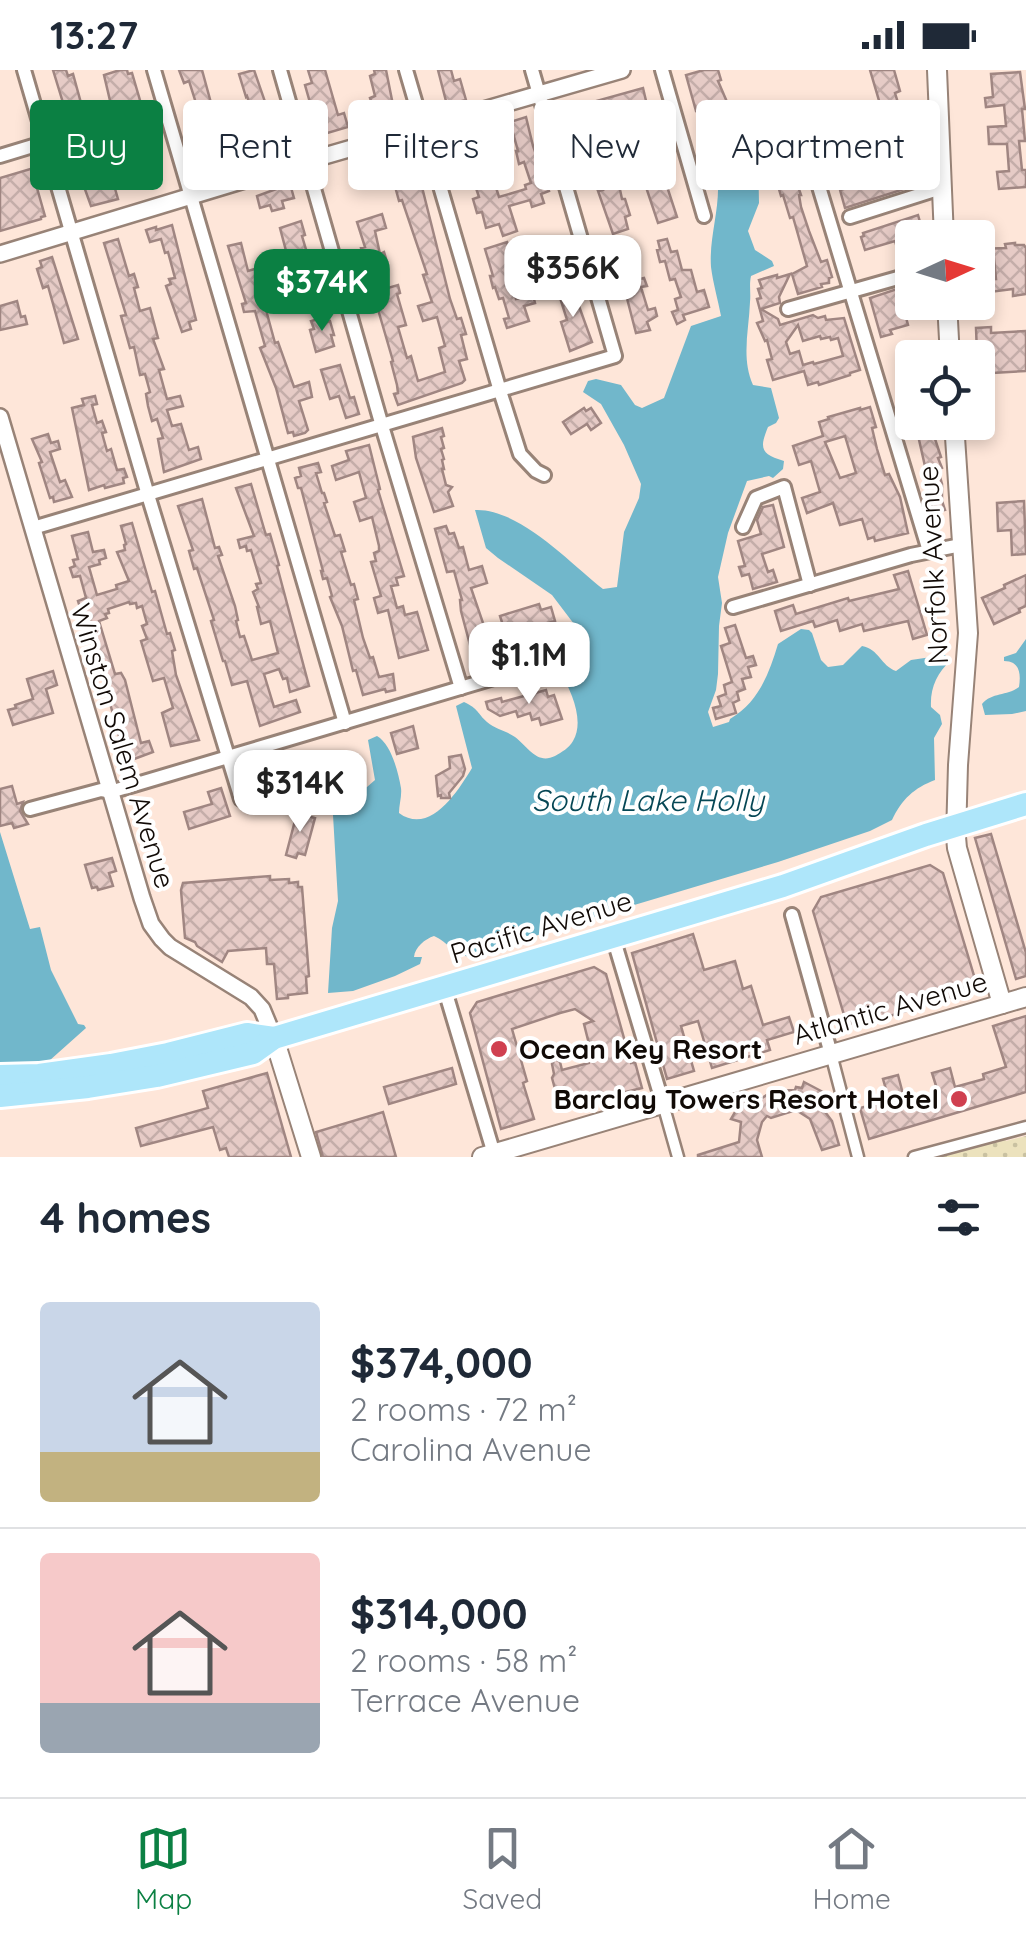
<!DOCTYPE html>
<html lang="en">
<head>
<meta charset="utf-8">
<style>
	:root { --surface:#fff; --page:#f6f6f7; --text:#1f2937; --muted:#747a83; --line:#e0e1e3; --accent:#0b8043 }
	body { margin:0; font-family:Quicksand,sans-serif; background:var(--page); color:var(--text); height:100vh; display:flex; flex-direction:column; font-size:38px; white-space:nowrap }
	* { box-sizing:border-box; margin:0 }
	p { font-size:32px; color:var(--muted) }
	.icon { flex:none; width:55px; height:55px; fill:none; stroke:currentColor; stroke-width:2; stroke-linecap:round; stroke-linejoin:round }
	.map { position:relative; height:1087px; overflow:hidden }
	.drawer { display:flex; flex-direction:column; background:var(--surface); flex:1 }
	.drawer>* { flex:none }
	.top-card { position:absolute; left:30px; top:30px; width:968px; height:90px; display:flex; gap:20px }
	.needle { width:65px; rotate:86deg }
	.buttons { position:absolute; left:895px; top:150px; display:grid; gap:20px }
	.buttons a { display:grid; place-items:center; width:100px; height:100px; border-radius:10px; background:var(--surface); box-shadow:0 5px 15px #0003; font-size:50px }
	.price { position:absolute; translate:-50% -85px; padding:0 22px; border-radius:20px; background:#fff; color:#222; font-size:32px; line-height:65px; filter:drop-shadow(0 2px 5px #0008) }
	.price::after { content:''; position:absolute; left:50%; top:60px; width:30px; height:22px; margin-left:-15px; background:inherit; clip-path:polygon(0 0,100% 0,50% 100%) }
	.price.current { background:var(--accent); color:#fff }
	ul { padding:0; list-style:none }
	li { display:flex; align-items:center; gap:30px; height:250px; padding:0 40px }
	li+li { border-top:2px solid var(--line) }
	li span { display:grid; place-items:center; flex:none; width:280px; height:200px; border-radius:10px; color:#555 }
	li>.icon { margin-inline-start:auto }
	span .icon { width:120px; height:120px; fill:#fffc; stroke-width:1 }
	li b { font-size:42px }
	h2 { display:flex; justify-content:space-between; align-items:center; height:120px; padding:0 40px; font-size:42px }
	.pill { padding:0 35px; border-radius:10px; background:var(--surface); box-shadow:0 5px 15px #0003; font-size:35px; line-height:90px }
	.pill.current { background:var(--accent); color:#fff }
	.status { display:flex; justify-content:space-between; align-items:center; height:70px; padding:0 50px; background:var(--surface); direction:ltr }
	.status svg { height:28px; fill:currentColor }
	.menu { display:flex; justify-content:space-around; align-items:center; height:140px; border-top:2px solid var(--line); background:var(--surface); font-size:28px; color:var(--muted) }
	.menu a { display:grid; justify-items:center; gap:5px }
	.menu .current { color:var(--accent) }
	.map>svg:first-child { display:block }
	.sand { fill:url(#sand-dots) }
	.water { fill:#71b7cb }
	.building { fill:url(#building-cross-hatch); stroke:#a08682; stroke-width:2.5; fill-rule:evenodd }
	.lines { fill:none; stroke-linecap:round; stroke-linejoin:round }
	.pedestrian-casing { stroke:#988377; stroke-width:15 }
	.minor-casing { stroke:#988377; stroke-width:18 }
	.tertiary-casing { stroke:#988377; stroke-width:20 }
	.secondary-casing { stroke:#988377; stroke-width:22 }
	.trunk-casing { stroke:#fff; stroke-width:28 }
	.pedestrian { stroke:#fff; stroke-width:10 }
	.minor { stroke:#fff; stroke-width:12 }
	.tertiary { stroke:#fff; stroke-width:15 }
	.secondary { stroke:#fff; stroke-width:18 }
	.trunk { stroke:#aee6fa; stroke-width:22 }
	.poi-dot { fill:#d04050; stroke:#fff; stroke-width:4 }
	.labels { text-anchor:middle; stroke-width:8; stroke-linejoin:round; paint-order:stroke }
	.street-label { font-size:28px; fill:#110a06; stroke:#fff }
	.poi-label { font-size:28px; font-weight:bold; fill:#110a06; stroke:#fff; text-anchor:start }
	.water-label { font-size:30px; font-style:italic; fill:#064755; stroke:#fff }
</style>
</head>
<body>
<div class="status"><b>13:27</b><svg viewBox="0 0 49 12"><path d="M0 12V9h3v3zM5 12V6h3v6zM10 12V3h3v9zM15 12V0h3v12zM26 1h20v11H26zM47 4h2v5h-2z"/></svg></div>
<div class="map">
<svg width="1026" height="1087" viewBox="0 0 1026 1087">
	<defs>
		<pattern id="sand-dots" width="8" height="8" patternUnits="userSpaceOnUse" patternTransform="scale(2.5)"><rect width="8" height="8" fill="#ece2bd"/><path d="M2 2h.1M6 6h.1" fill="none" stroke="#c9c1a1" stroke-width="1.8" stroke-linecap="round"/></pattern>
		<pattern id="building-cross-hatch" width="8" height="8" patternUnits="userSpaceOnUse" patternTransform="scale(2.5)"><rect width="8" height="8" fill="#e6cbc6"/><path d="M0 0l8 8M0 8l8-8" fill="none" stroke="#c4ada9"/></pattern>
	</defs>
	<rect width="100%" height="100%" fill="#fee6d9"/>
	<polygon class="sand" points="1026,1066 1026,1087 937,1087 1004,1068 1006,1071"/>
	<g class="water">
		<path d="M764,36l-6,49 1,48 -11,28 7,19 17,11 2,5 -23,10c-2,9 0,17 -1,26 -1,28 -9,56 3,83l18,3 8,30 -3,5 -8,4c-9,22 -7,27 16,34l-1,8 -10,9 -4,-2 -22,5 -19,52 -10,44 4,26 -3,23 -1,48 -2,16 -8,22 5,15 16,-5 1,-3c28,-16 39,-45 48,-75l23,-15 8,1 3,3 9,27 7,7 15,-2 19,-19c17,3 19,20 34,25l15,-11 34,-5 6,5c-14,13 -21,28 -20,47l9,8 2,9 -8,14 1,42c-21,8 -33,19 -43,40l-22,11 -92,31 -184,55 -121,39c-17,3 -24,-14 -39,-20 -9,3 -19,11 -20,21h8l-2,7 -25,12 -42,15 -25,2 4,-65 6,-27 -5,-86 20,-23 14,-5 8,-7 -7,-40 9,-4c14,8 21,35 24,52 1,8 -2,17 -2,25 31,23 59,-22 73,-45l-15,-58 -1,-4 8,-4c15,7 13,11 23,20 8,7 20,9 28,15 13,10 22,28 40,19 7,-4 14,-8 18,-15 12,-20 -2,-50 -12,-68l12,-30 3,-2 -2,-17 -22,-29 -54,-37 -12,-10 -11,-38c44,-2 95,53 128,79l14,-2 7,-55 15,-34 2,-14 -17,-39 -23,-41 -18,-12 5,-11 8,-2 25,6 14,20 7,3 22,-10 27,-72 30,-10c-3,-16 -8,-33 -10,-49 -2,-28 8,-55 7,-83 30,-10 36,-51 46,-78z"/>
		<path d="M1026,569v72l-14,3 -27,1 -3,-11c10,-12 26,-8 37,-17 2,-13 1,-26 -15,-26v-4l12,-4z"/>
		<polygon points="0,762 30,859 40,857 51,900 78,954 84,955 86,958 49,991 41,996 0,1003"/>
	</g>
	<g class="building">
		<polygon points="53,0 66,0 68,6 73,4 84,44 68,49"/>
		<polygon points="120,0 127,0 128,4 132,3 149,61 146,62 148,75 158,111 135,118 123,78 105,84 118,129 91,136 78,100 83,99 78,81 119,69 104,5"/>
		<polygon points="179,0 202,0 211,33 205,34 210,57 197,60 193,47 200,46 189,11 184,13"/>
		<polygon points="254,0 282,81 270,84 269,81 248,84 244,71 253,68 251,62 260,59 254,38 251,39 247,26 246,27 239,4"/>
		<polygon points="308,0 325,0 338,45 344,43 348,57 324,64 315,35 311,36 305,15 312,13"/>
		<polygon points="374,0 386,0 395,45 377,50 370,28 375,26 370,6 375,4"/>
		<polygon points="438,0 451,0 454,11 460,9 466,30 447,35"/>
		<polygon points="704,0 718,0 721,10 718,11 727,32 696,41 686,5"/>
		<path d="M870,0h24l6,21 -5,2 7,23h6l5,16 -7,5 14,47 -75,24 -5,-18 11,-3 -20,-68 49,-15zM882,44l15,59 -17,5 -19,-58z"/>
		<polygon points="1020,2 1025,39 1022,39 1025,71 1019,71 1022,100 1026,100 1026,117 999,119 997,102 1009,101 1007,74 989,74 988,57 1006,56 1004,35 986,37 985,28 993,27 991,4"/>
		<polygon points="643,18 647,35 631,39 630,34 601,44 610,76 605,77 612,100 610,101 615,116 619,115 622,129 625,129 630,145 625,147 628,159 613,164 598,121 603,120 591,81 586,83 582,69 592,66 588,50 576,54 571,38"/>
		<polygon points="730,46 737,71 726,74 724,65 706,70 700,47"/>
		<polygon points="526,47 533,76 549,121 541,124 544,133 532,137 530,130 509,136 517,161 503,166 499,154 486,158 482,142 477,143 473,129 479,127 474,112 465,114 462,103 466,102 463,93 486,86 499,127 526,119 525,115 531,113 524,92 519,94 516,81 518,81 510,52"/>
		<polygon points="782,52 786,68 782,69 801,125 799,125 801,137 809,161 821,192 827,190 832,207 829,208 829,213 821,214 822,217 798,224 792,204 807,196 793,147 790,148 783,125 781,126 769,85 772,84 773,80 767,61 770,60 769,56"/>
		<polygon points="659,66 662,76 660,77 661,81 658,82 657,86 677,147 658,153 641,102 647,100 638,72"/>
		<polygon points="397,89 398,93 411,89 418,114 421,113 450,229 457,249 461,248 466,264 461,265 467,289 459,291 465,310 462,313 398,335 394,324 398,323 397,315 391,292 393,291 368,205 361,178 365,177 357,152 382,144 386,158 375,161 380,184 384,182 387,192 382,194 388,218 398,215 400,223 397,224 406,255 398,257 407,288 411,286 418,311 445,302 439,278 445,276 437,247 423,251 418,236 432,232 423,205 427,204 402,130 399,131 393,109 389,110 385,98 387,98 385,92"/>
		<polygon points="37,97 43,116 37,118 45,146 41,147 41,149 0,161 0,108"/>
		<polygon points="290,114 294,128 282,131 284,138 272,141 270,135 260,138 257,126"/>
		<polygon points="918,145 920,152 916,154 918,164 912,166 912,188 904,191 903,187 900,188 895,171 865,180 861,167 864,166 863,163"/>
		<polygon points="301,151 305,165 302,166 319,223 304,229 295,190 289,192 280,158"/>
		<polygon points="172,155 196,250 189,252 191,259 182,262 166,216 171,214 169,209 175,208 168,182 165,183 161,169 150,172 146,160 156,157 156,160"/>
		<polygon points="118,169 129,206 134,204 138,217 134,218 140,241 150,238 158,268 153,269 164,299 159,300 167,329 180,326 183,336 167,340 172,356 181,354 189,380 198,377 201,389 164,402 158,369 163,368 157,349 152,351 148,336 146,324 150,322 145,304 140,305 134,277 130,278 121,246 126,245 104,173"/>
		<polygon points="667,169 671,182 677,181 682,200 691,200 697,222 704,220 709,237 683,245 685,250 677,254 672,242 678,240 675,229 681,227 675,209 670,210 665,191 660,192 657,180 660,179 658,171"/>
		<polygon points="507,172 514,193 506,195 516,229 533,225 535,233 524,236 529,251 507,258 504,249 509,248 503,228 499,229 495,217 493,218 490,206 493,206 485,179"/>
		<polygon points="241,173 248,201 258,198 261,208 265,206 272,230 274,229 277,237 266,240 275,273 278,272 294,317 309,312 312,327 299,331 308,360 305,363 294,366 293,362 288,363 276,318 260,278 265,276 255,241 244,242 242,234 246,233 228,176"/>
		<polygon points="1015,173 1015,175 1024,175 1026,178 1026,224 1013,226 1013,219 989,222 990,234 978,235 978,210 996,209 994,188 979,189 978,179 1006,178 1005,174"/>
		<polygon points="52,187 78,269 64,273 48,216 43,218 37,199 42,197 40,191"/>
		<path d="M790,204l-11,23 1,6 -19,6 17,10 2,6 33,-10 5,3 7,-2 1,4 18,-2 16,52 -10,3v2l-31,10 -1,-3 -10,3 -4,-14 -31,9 -6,-20 5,-1 -5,-19 -2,1 -8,-18 6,-2 -6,-22 4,-1 -3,-9 4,-1 -3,-8 18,-5v3zM798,255l5,16 17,-5 1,3 9,-2 1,3 7,-2 5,18 -29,8 -1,-2 -10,3 -4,-14 -9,3 -4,-12z"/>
		<polygon points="644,208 647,216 641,217 648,240 655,238 657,246 647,252 650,260 636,263 623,213"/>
		<polygon points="571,214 592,272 570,281 561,252 567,250 557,218"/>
		<polygon points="900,218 902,226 912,223 912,237 904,240 908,255 890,260 892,264 881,267 870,228"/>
		<polygon points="17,231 21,247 25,246 27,254 0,260 0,236"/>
		<polygon points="326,247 327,252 330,251 334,265 331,265 334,276 316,282 310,260 314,259 311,251"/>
		<polygon points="991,257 991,263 1026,261 1026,301 993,303 991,284 977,284 976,258"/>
		<polygon points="340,295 350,328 354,327 359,344 346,348 339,326 330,329 321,300"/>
		<polygon points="95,326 97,334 92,335 97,353 102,351 106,362 102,363 107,381 111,379 117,400 124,399 127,407 123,408 124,413 105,418 104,415 89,420 72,338 84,335 82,329"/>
		<path d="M870,337l6,20 -4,1 5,21 8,26 4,-1 11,23 8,36 -33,8 -1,-4 -6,2 -6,-20 -22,6 -7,-22 -26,10 -5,-15 18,-6 -9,-31 -12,4 -6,-19 30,-10 -4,-14 10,-3 -1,-2 32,-9v2zM845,366l11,37 -16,5 -15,-36z"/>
		<polygon points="584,338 586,341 591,338 601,353 591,360 587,354 571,364 563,352"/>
		<polygon points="915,352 935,352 940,368 935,369 941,387 938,388 942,398 938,400 942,414 942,431 945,440 934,443 926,415 929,414"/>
		<polygon points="442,358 444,366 441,367 444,378 441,379 444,389 442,390 444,399 442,399 446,415 452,417 448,422 453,436 434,442 416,388 413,367"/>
		<polygon points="48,364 51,373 58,371 60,379 50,382 60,412 65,410 72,427 54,432 53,427 50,428 39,393 42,392 32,369"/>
		<polygon points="369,375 380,419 378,420 404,506 396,508 398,515 391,516 397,538 403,536 405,545 417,542 428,580 399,588 388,540 378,543 374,528 381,526 371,492 376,491 374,483 379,481 379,476 372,447 360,451 354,432 366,428 359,402 336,410 332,396 349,390 346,381"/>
		<polygon points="318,393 321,402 316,403 322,423 324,423 327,432 324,433 335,466 340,465 345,481 341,482 351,515 354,514 358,529 354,530 363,568 370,588 373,587 379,607 393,604 395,620 386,622 385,619 363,625 356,600 353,601 342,556 330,527 332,526 327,508 323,509 321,501 323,501 301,418 298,418 295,408 301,406 299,398"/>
		<polygon points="251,414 265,462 266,465 270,464 279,495 277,496 309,616 290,622 287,608 283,609 279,599 264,604 274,637 296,630 300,642 260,656 247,611 232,615 225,591 223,591 211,551 214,550 197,498 194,499 189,481 193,480 178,436 202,429 215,478 219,477 222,485 218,486 235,536 238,550 236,551 240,567 244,566 252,590 278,583 270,551 261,554 257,537 259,537 253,522 258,519 256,514 261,513 251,480 247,481 246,476 240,478 238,470 254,466 236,418"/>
		<polygon points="1024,431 1026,484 1012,485 1011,460 998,461 997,433"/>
		<polygon points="773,435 784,477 762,484 768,502 773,500 777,512 753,519 749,504 742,506 739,497 745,496 738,471 761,464 757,450 763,437"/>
		<polygon points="132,453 152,522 155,521 167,564 170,563 175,580 172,581 176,605 199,670 171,676 162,643 173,638 164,608 153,611 146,588 141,571 147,569 142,556 147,554 142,536 137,538 136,533 130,534 129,532 108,539 109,543 105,544 107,548 99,551 115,604 121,603 125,610 141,673 149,671 153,682 126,692 95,578 93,579 78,531 86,528 80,506 73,507 70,498 75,496 73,490 78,489 72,466 88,462 93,482 104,480 106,488 99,490 100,494 89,497 97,525 117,519 116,515 129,511 117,482 125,480 124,475 126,474 121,456"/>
		<polygon points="446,456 449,464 454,463 459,478 463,477 469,500 482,496 487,513 471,518 494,585 474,590 461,541 460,530 462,530 454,501 447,502 435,459"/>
		<polygon points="908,501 927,565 913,569 908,551 864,561 862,554 840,561 837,550 815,557 813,551 781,561 775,541 793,535 796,544 848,528 849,531 899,519 894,505"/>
		<polygon points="1026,505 1026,536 1019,539 1020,542 994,554 982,528 1005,518 1004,515"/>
		<polygon points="539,534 541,540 551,537 555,551 545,554 547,558 507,568 500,546"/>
		<polygon points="735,555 746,588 753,586 756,595 748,597 751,607 742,609 745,619 737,622 739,630 733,633 736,643 716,649 713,638 721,636 718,627 726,624 724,615 732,612 721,576 730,573 725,558"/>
		<polygon points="53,601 57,615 46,619 53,643 13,655 8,640 16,638 15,635 33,629 27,609"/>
		<polygon points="546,620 548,627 554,625 562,649 541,655 539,648 532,650 530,643 518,647 516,641 500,646 488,639 486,632 501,628 502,632"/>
		<polygon points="413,656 418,678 397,684 391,663"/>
		<polygon points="461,685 465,699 463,706 449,723 450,728 441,728 441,725 438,726 436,706 450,698 449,687"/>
		<polygon points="286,689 289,697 268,704 269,712 254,716 248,696 264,691 265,696"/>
		<polygon points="12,716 17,734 23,732 20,741 28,754 14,758 12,753 0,756 0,719"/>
		<polygon points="221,718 230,746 189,759 184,742 212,734 208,722"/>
		<polygon points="297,743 315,748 305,785 298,783 296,788 286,785"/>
		<polygon points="991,764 1026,883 1026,906 1016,909 975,768"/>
		<polygon points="112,788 116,801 109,803 113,816 98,820 97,817 92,818 85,795"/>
		<polygon points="930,795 943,803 978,919 870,952 869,948 847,955 813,841 821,827"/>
		<polygon points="270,806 270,810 289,809 289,813 298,812 298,817 302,817 309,906 306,907 307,923 288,925 288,928 277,929 274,894 267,894 266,878 228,881 222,892 197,876 195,872 185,868 181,820 183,813"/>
		<polygon points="693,864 704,900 735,891 743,919 751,916 763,955 789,947 794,962 767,970 770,980 712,998 698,951 681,956 694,1001 667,1009 632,883"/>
		<polygon points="594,897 606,904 631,993 635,992 642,1018 577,1034 578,1037 561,1041 552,1008 554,1004 552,994 555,989 560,992 562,1000 589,993 592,986 584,954 593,951 575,939 560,943 512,959 527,1011 523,1013 534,1049 501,1059 470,943 477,932"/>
		<polygon points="1026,946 1026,1022 869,1069 860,1038 889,1030 883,1009 898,1005 903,1024 907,1023 909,1030 938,1022 932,1003 950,998 955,1017 984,1009 983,1004 1006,997 993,956"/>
		<polygon points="452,998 456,1014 389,1034 384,1017"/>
		<polygon points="267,1003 291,1087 229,1087 226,1078 220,1080 213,1057 141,1076 136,1058 208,1038 203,1021"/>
		<polygon points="804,1012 823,1022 816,1030 832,1051 839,1075 822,1080 810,1049 796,1040 771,1048 767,1046 762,1052 757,1070 762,1087 698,1087 698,1085 739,1072 741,1052 731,1049 742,1030 748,1034 752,1030 754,1033 773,1021 795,1020 796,1017 802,1018"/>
		<polygon points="383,1042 396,1087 323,1087 316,1062"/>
	</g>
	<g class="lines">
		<defs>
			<g id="pedestrian">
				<polyline points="831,984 858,1087"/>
				<polyline points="663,1034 678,1087"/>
				<polyline points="914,1087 1026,1057"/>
			</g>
			<g id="minor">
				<polyline points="24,0 148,425 241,729"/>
				<polyline points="154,0 345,653"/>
				<polyline points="280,0 382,356 461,618"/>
				<polyline points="406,0 500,321 520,384 536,401 544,405"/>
				<polyline points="662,0 704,146"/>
				<polyline points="804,67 929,481"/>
				<polyline points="0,86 46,72"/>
				<polyline points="850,147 941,118"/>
				<polyline points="788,239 912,204"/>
				<polyline points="743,457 756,428 784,417 810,515"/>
				<polyline points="33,458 615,286 532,0"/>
				<polyline points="733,537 911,485 961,475"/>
				<polyline points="30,739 101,720 110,722 531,597"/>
				<polyline points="792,845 831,984"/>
				<polyline points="613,867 663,1034"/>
				<polyline points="444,917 494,1084"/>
			</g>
			<g id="tertiary">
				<polyline points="0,184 307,91 622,0"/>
				<polyline points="0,347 142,828 151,854 162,869 170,877 251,927 262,939 274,968"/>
			</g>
			<g id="secondary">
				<polyline points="937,0 944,168"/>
				<polyline points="947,232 950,288"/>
				<polyline points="954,352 968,563 958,695 956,767 957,778 1002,934"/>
				<polyline points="274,968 311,1087"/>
				<polyline points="482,1087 1026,927"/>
			</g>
			<g id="trunk">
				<polyline points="0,1006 39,1005 111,995 168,984 247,964 274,968"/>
				<polyline points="0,1026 88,1017 157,1006 253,983 274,968 783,816 926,765 1026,734"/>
			</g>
		</defs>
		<use href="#pedestrian" class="pedestrian-casing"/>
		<use href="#minor" class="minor-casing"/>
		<use href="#tertiary" class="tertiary-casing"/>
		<use href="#secondary" class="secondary-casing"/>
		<use href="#trunk" class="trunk-casing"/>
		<use href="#pedestrian" class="pedestrian"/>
		<use href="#minor" class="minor"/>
		<use href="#tertiary" class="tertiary"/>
		<use href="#secondary" class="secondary"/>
		<use href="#trunk" class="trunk"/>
	</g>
	<g class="poi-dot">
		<circle cx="499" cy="979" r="10"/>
		<circle cx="959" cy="1029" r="10"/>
	</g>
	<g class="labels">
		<g class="street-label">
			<text transform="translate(933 495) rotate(-93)" y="10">Norfolk Avenue</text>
			<text transform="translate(123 676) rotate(73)" y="10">Winston Salem Avenue</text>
			<text transform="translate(541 857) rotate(-17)" y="10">Pacific Avenue</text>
			<text transform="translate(890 938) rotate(-16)" y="10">Atlantic Avenue</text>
		</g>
		<g class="poi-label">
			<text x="519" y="989">Ocean Key Resort</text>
			<text x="939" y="1039" text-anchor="end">Barclay Towers Resort Hotel</text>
		</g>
		<g class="water-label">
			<text x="648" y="741">South Lake Holly</text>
		</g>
	</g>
</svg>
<div class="buttons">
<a><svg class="needle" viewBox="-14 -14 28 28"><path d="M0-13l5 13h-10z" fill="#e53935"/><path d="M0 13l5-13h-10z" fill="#747a83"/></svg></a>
<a><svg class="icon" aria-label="locate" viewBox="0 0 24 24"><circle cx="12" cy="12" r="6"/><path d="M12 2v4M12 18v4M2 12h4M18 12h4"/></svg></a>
</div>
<b class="price" style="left:573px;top:250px">$356K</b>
<b class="price current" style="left:322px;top:264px">$374K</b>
<b class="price" style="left:529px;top:637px">$1.1M</b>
<b class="price" style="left:300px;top:765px">$314K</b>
<div class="top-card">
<a class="pill current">Buy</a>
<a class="pill">Rent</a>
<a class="pill">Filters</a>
<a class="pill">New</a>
<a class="pill">Apartment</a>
</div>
</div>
<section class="drawer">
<h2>4 homes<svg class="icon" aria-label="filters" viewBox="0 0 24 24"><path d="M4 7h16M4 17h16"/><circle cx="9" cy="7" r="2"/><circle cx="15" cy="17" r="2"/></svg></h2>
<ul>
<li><span style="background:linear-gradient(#c9d6e8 75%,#c2b280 0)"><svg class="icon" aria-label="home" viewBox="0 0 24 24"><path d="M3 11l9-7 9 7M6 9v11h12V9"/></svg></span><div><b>$374,000</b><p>2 rooms · 72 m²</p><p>Carolina Avenue</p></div></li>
<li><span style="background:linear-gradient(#f6c9c9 75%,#9aa5b1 0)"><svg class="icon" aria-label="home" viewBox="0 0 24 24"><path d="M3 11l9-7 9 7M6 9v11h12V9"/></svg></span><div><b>$314,000</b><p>2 rooms · 58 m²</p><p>Terrace Avenue</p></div></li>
</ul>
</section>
<nav class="menu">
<a class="current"><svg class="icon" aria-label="map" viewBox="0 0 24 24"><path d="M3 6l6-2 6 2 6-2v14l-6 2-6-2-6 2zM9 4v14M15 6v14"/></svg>Map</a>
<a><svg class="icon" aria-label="saved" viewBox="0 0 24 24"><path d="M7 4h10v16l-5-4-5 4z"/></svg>Saved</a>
<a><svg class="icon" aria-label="home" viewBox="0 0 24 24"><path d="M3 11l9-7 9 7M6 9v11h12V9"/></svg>Home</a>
</nav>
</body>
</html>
